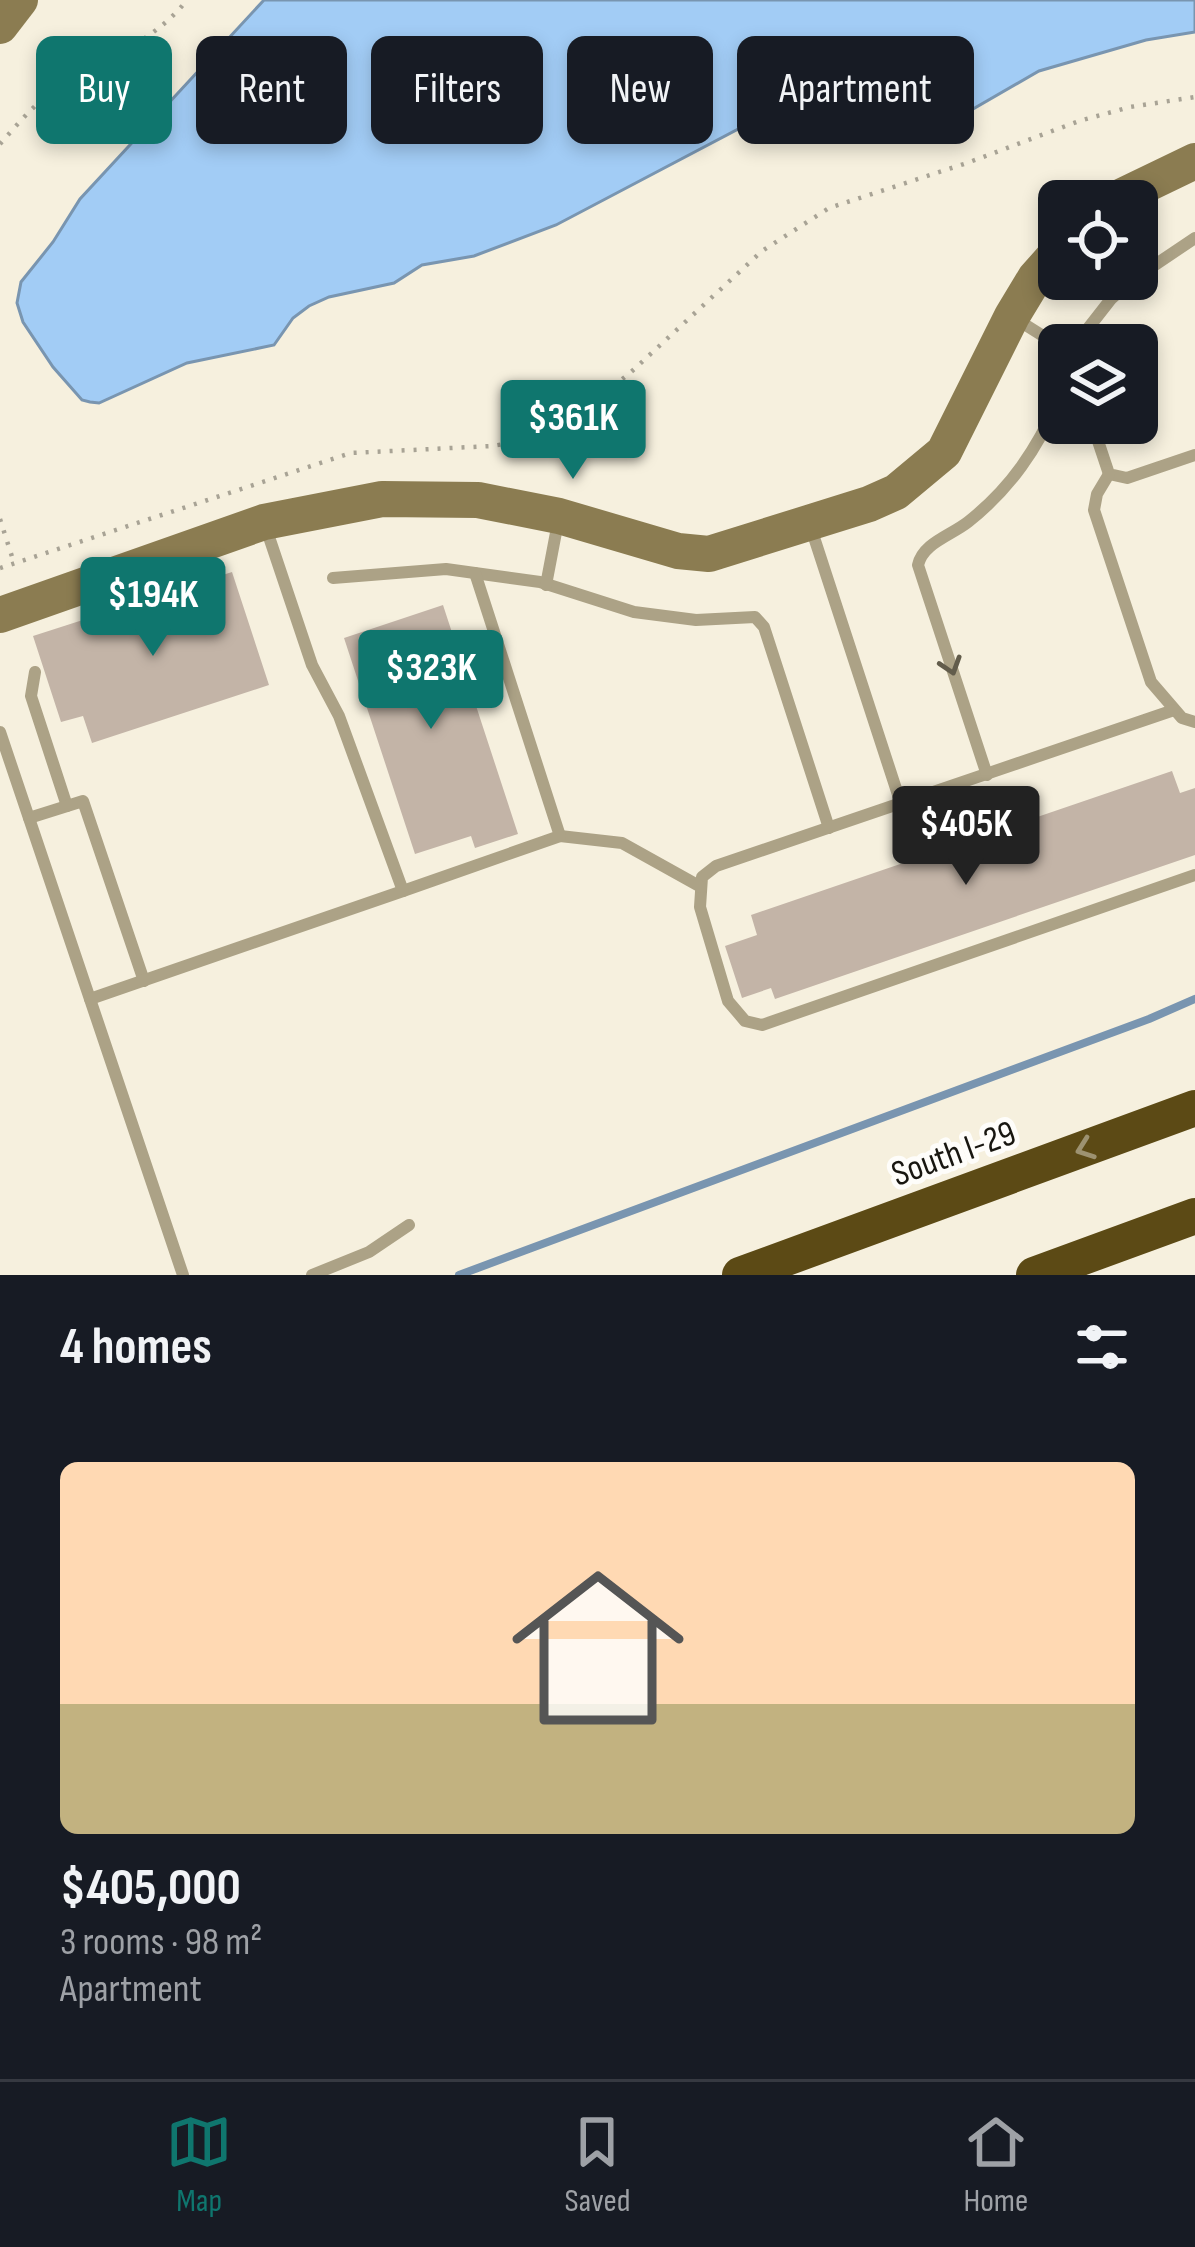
<!DOCTYPE html>
<html lang="en">
<head>
<meta charset="utf-8">
<style>
	:root { --surface:#171b24; --page:#20242c; --text:#f1f3f6; --muted:#9ea1a6; --line:#363941; --accent:#0f766e }
	body { margin:0; font-family:"Sofia Sans Condensed",sans-serif; background:var(--page); color:var(--text); height:100vh; display:flex; flex-direction:column; font-size:45px; white-space:nowrap }
	* { box-sizing:border-box; margin:0 }
	p { font-size:39px; color:var(--muted) }
	.icon { flex:none; width:66px; height:66px; fill:none; stroke:currentColor; stroke-width:2; stroke-linecap:round; stroke-linejoin:round }
	.map { position:relative; height:1275px; overflow:hidden }
	.panel { display:flex; flex-direction:column; background:var(--surface); flex:1 }
	.panel>* { flex:none }
	.top-card { position:absolute; left:36px; top:36px; width:1125px; height:108px; display:flex; gap:24px }
	.fabs { position:absolute; left:1038px; top:180px; display:grid; gap:24px }
	.fabs a { display:grid; place-items:center; width:120px; height:120px; border-radius:18px; background:var(--surface); box-shadow:0 6px 18px #0003; font-size:60px }
	.price { position:absolute; translate:-50% -102px; padding:0 27px; border-radius:12px; background:var(--accent); color:#fff; font-size:39px; line-height:78px; filter:drop-shadow(0 3px 6px #0008) }
	.price::after { content:''; position:absolute; left:50%; top:72px; width:36px; height:27px; margin-left:-18px; background:inherit; clip-path:polygon(0 0,100% 0,50% 100%) }
	.price.selected { background:#222; color:#fff }
	ul { padding:0; list-style:none }
	li { display:grid; align-content:center; gap:24px; height:636px; padding:0 60px }
	li+li { border-top:3px solid var(--line) }
	li span { display:grid; place-items:center; height:372px; border-radius:18px; color:#555 }
	li>.icon { margin-inline-start:auto }
	span .icon { width:216px; height:216px; fill:#fffc; stroke-width:1 }
	li b { font-size:51px }
	h2 { display:flex; justify-content:space-between; align-items:center; height:144px; padding:0 60px; font-size:51px }
	.tag { padding:0 42px; border-radius:18px; background:var(--surface); box-shadow:0 6px 18px #0003; font-size:42px; line-height:108px }
	.tag.selected { background:var(--accent); color:#fff }
	.tab-bar { display:flex; justify-content:space-around; align-items:center; height:168px; border-top:3px solid var(--line); background:var(--surface); font-size:33px; color:var(--muted) }
	.tab-bar a { display:grid; justify-items:center; gap:6px }
	.tab-bar .selected { color:var(--accent) }
	.map>svg:first-child { display:block }
	.water { fill:#a2ccf5; stroke:#7995b0; stroke-width:3 }
	.lines { fill:none; stroke-linecap:round; stroke-linejoin:round }
	.stream { stroke:#7995b0; stroke-width:8 }
	.building { fill:#c3b4a7 }
	.path { stroke:#a8a395; stroke-width:4.5; stroke-dasharray:3 9; stroke-linecap:butt }
	.lane { stroke:#aca286; stroke-width:12 }
	.secondary { stroke:#8b7c51; stroke-width:36 }
	.highway { stroke:#5c4a15; stroke-width:36 }
	.oneway { stroke:#625c4b }
	.oneway2 { stroke:#9d9271 }
	.labels { text-anchor:middle; stroke-width:10; stroke-linejoin:round; paint-order:stroke }
	.street-label { font-size:36px; fill:#181610; stroke:#fefdfa }
</style>
</head>
<body>
<div class="map">
<svg width="1195" height="1275" viewBox="0 0 1195 1275">
	<rect width="100%" height="100%" fill="#f6f0de"/>
	<polygon class="water" points="264,0 1195,0 1195,32 1146,40 1039,71 947,124 865,127 815,111 746,125 556,225 474,256 422,265 394,283 329,297 309,306 293,318 274,345 187,363 99,403 90,402 82,400 53,367 23,322 17,303 21,282 53,242 80,199"/>
	<g class="lines">
		<polyline class="stream" points="459,1275 1149,1019 1195,999"/>
	</g>
	<g class="building">
		<polygon points="232,572 269,685 92,743 83,716 61,722 33,636"/>
		<polygon points="443,605 518,834 475,848 471,836 415,854 344,638"/>
		<polygon points="1172,771 1180,793 1195,788 1195,855 775,999 771,988 742,998 725,946 757,935 751,915"/>
	</g>
	<g class="lines">
		<g class="path">
			<path d="M0,144c19,-21 37,-44 62,-59 44,-27 92,-43 125,-85"/>
			<polyline points="0,519 14,563"/>
			<polyline points="0,568 351,453 492,446 523,441 563,425 630,373 762,251 829,208 967,163 1079,121 1130,107 1195,97"/>
		</g>
		<g class="lane">
			<polyline points="1137,277 1195,238"/>
			<polyline points="1013,317 1059,346"/>
			<polyline points="1075,345 1111,299 1134,279"/>
			<polyline points="1092,423 1109,474 1127,478 1195,455"/>
			<polyline points="1109,474 1097,494 1094,510 1151,682 1182,718 1195,722"/>
			<polyline points="810,525 901,804"/>
			<polyline points="333,578 446,569 540,582 634,612 696,620 755,617 764,627 829,828"/>
			<polyline points="546,585 558,522"/>
			<polyline points="35,672 31,696 67,806"/>
			<polyline points="1174,710 716,866 702,877 700,907 728,1001 745,1021 762,1025 1195,875"/>
			<polyline points="0,732 183,1275"/>
			<path d="M987,775l-69,-210c5,-22 32,-29 50,-43 43,-34 69,-73 91,-123"/>
			<polyline points="29,818 83,801 144,981"/>
			<polyline points="560,836 622,843 701,887"/>
			<polyline points="403,891 560,836 475,573"/>
			<polyline points="90,999 403,891 339,716 312,665 266,528"/>
			<polyline points="312,1275 369,1252 409,1225"/>
		</g>
		<g class="secondary">
			<polyline points="0,26 20,0"/>
			<polyline points="1112,201 1195,161"/>
			<polyline points="0,615 264,522 382,499 478,500 559,516 678,551 709,554 869,504 896,492 944,452 1012,316 1035,278 1059,251"/>
		</g>
		<g class="highway">
			<polyline points="740,1275 1195,1108"/>
			<polyline points="1034,1275 1195,1216"/>
		</g>
	</g>
	<defs><path id="oneway-chevron" d="M-2-3.5L2.5 0L-2 3.5" fill="none" stroke-width="1.6" stroke-linecap="round" stroke-linejoin="round" transform="scale(3)"/></defs>
	<use class="oneway" href="#oneway-chevron" transform="translate(951 666) rotate(72)"/>
	<use class="oneway2" href="#oneway-chevron" transform="translate(1085 1149) rotate(160)"/>
	<g class="labels">
		<g class="street-label">
			<text transform="translate(953 1152) rotate(-20)" y="13">South I-29</text>
		</g>
	</g>
</svg>
<div class="fabs">
<a><svg class="icon" aria-label="locate" viewBox="0 0 24 24"><circle cx="12" cy="12" r="6"/><path d="M12 2v4M12 18v4M2 12h4M18 12h4"/></svg></a>
<a><svg class="icon" aria-label="layers" viewBox="0 0 24 24"><path d="M12 4l9 5-9 5-9-5zM3 14l9 5 9-5"/></svg></a>
</div>
<b class="price" style="left:573px;top:482px">$361K</b>
<b class="price" style="left:153px;top:659px">$194K</b>
<b class="price" style="left:431px;top:732px">$323K</b>
<b class="price selected" style="left:966px;top:888px">$405K</b>
<div class="top-card">
<a class="tag selected">Buy</a>
<a class="tag">Rent</a>
<a class="tag">Filters</a>
<a class="tag">New</a>
<a class="tag">Apartment</a>
</div>
</div>
<section class="panel">
<h2>4 homes<svg class="icon" aria-label="filters" viewBox="0 0 24 24"><path d="M4 7h16M4 17h16"/><circle cx="9" cy="7" r="2"/><circle cx="15" cy="17" r="2"/></svg></h2>
<ul>
<li><span style="background:linear-gradient(#ffd9b3 65%,#c2b280 0)"><svg class="icon" aria-label="home" viewBox="0 0 24 24"><path d="M3 11l9-7 9 7M6 9v11h12V9"/></svg></span><div><b>$405,000</b><p>3 rooms · 98 m²</p><p>Apartment</p></div></li>
</ul>
</section>
<nav class="tab-bar">
<a class="selected"><svg class="icon" aria-label="map" viewBox="0 0 24 24"><path d="M3 6l6-2 6 2 6-2v14l-6 2-6-2-6 2zM9 4v14M15 6v14"/></svg>Map</a>
<a><svg class="icon" aria-label="saved" viewBox="0 0 24 24"><path d="M7 4h10v16l-5-4-5 4z"/></svg>Saved</a>
<a><svg class="icon" aria-label="home" viewBox="0 0 24 24"><path d="M3 11l9-7 9 7M6 9v11h12V9"/></svg>Home</a>
</nav>
</body>
</html>
